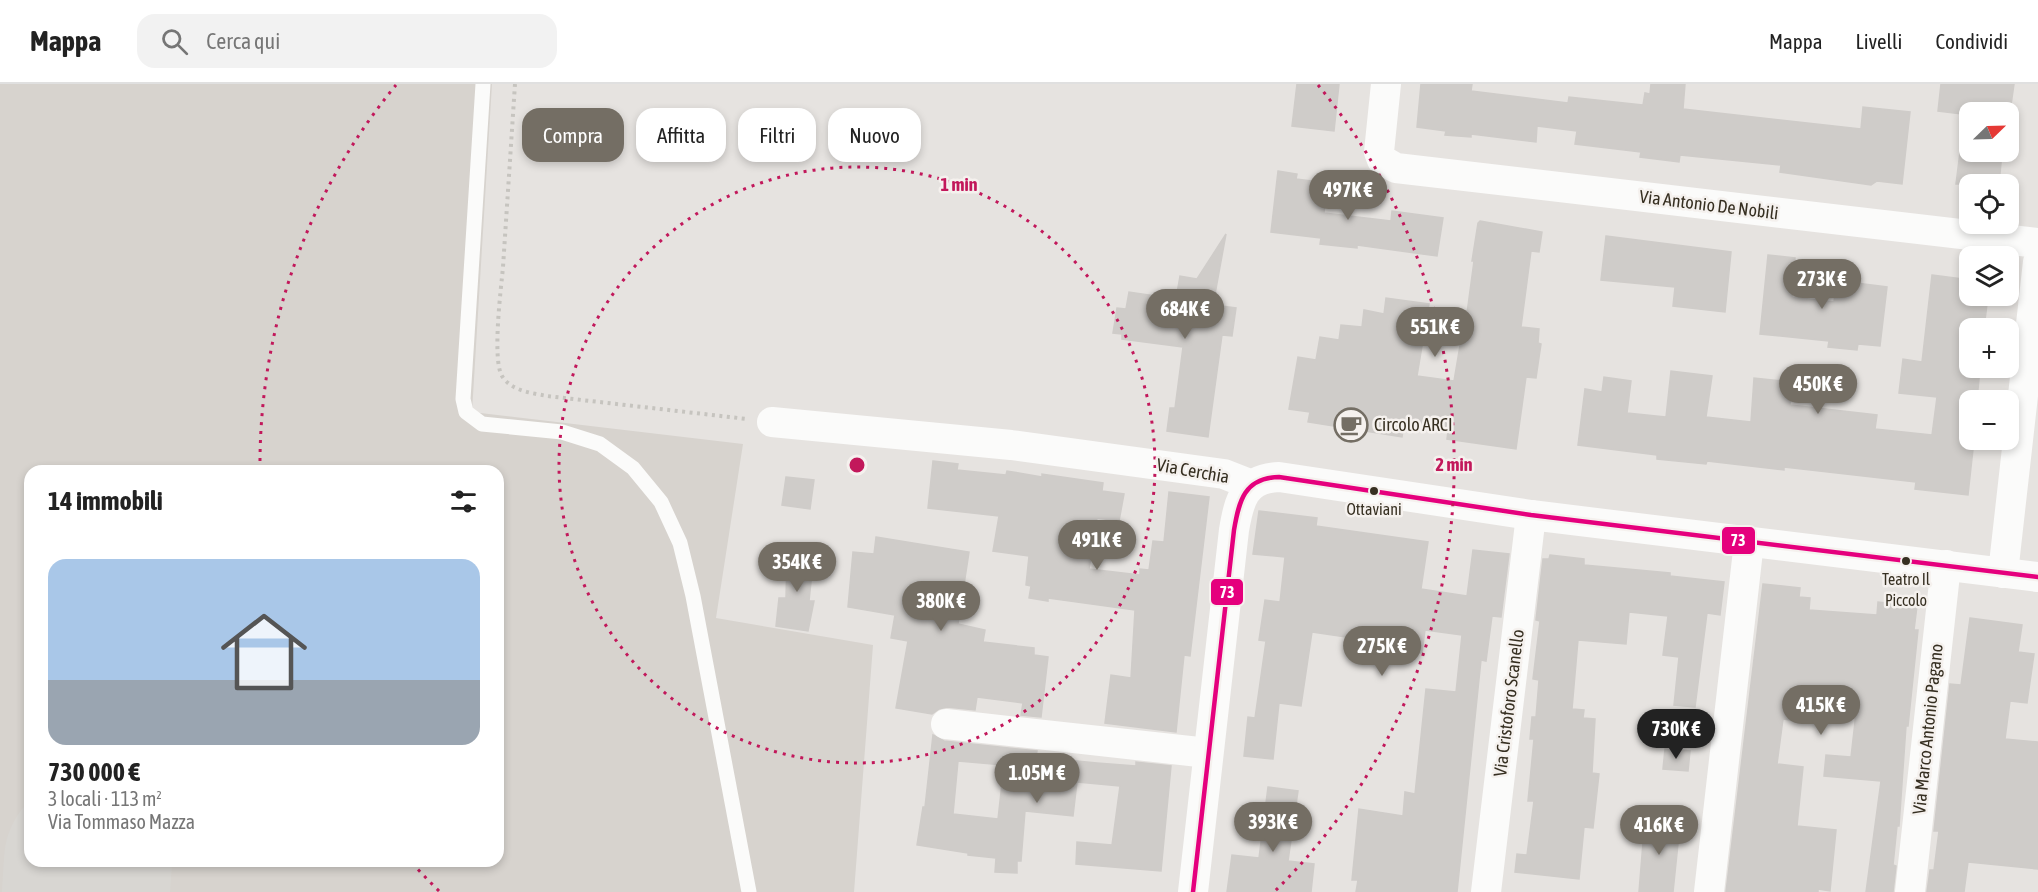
<!DOCTYPE html>
<html lang="it">
<head>
<meta charset="utf-8">
<style>
	:root { --surface:#fff; --page:#f2f2f2; --text:#222; --muted:#767676; --line:#e0e0e0; --accent:#746e64 }
	body { margin:0; font-family:"Asap Condensed",sans-serif; background:var(--page); color:var(--text); height:100vh; display:flex; flex-direction:column; font-size:22px; white-space:nowrap }
	* { box-sizing:border-box; margin:0 }
	p { font-size:20px; color:var(--muted) }
	.icon { flex:none; width:33px; height:33px; fill:none; stroke:currentColor; stroke-width:2; stroke-linecap:round; stroke-linejoin:round }
	.map { position:relative; flex:1; overflow:hidden }
	.drawer { position:absolute; left:24px; top:381px; width:480px; height:402px; display:flex; flex-direction:column; background:var(--surface); border-radius:18px; box-shadow:0 3px 9px #0003 }
	.drawer>* { flex:none }
	.top-card { position:absolute; left:522px; top:24px; width:570px; height:54px; display:flex; gap:12px }
	.needle { width:39px; rotate:67deg }
	.fabs { position:absolute; left:1959px; top:18px; display:grid; gap:12px }
	.fabs a { display:grid; place-items:center; width:60px; height:60px; border-radius:12px; background:var(--surface); box-shadow:0 3px 9px #0003; font-size:30px }
	.price { position:absolute; translate:-50% -51px; padding:0 14px; border-radius:21px; background:var(--accent); color:#fff; font-size:20px; line-height:39px; filter:drop-shadow(0 2px 3px #0008) }
	.price::after { content:''; position:absolute; left:50%; top:36px; width:18px; height:14px; margin-left:-9px; background:inherit; clip-path:polygon(0 0,100% 0,50% 100%) }
	.price.on { background:#222; color:#fff }
	ul { padding:0; list-style:none }
	li { display:grid; align-content:center; gap:12px; height:318px; padding:0 24px }
	li span { display:grid; place-items:center; height:186px; border-radius:18px; color:#555 }
	li>.icon { margin-inline-start:auto }
	span .icon { width:108px; height:108px; fill:#fffc; stroke-width:1 }
	li b { font-size:26px }
	h2 { display:flex; justify-content:space-between; align-items:center; height:72px; padding:0 24px; font-size:26px }
	.chip { padding:0 21px; border-radius:18px; background:var(--surface); box-shadow:0 3px 9px #0003; font-size:21px; line-height:54px }
	.chip.on { background:var(--accent); color:#fff }
	header { display:flex; align-items:center; gap:36px; box-sizing:border-box; height:84px; padding:0 30px; background:var(--surface); border-bottom:2px solid var(--line) }
	header strong { font-size:28px }
	nav { display:flex; gap:33px; margin-inline-start:auto; font-size:21px }
	.search { width:420px; height:54px; background:var(--page); display:flex; align-items:center; gap:15px; box-sizing:border-box; padding:0 21px; border-radius:18px; color:var(--muted); font-size:22px }
	.map>svg:first-child { display:block }
	.built { fill:#d7d3ce; fill-rule:evenodd }
	.lines { fill:none; stroke-linecap:round; stroke-linejoin:round }
	.runway { stroke:#d8d6d2; stroke-width:168 }
	.building { fill:#cfccc9; stroke:#cfccc9; stroke-width:1.5; fill-rule:evenodd }
	.path { stroke:#c6c4bf; stroke-width:4; stroke-dasharray:3 4.5; stroke-linecap:butt }
	.lane { stroke:#fbfbfa; stroke-width:15 }
	.street { stroke:#fbfbfa; stroke-width:30 }
	.bus-1-casing { stroke:#f5f1ee; stroke-width:9 }
	.bus-1 { stroke:#e5007d; stroke-width:4.5 }
	.ring { fill:none; stroke:#c2185b; stroke-width:3; stroke-dasharray:3 6 }
	.bus-dot { fill:#362f21; stroke:#f5f1ee; stroke-width:2 }
	.labels { text-anchor:middle; stroke-width:5; stroke-linejoin:round; paint-order:stroke }
	.bus-label { font-size:16px; fill:#362f21; stroke:#f5f1ee }
	.street-label { font-size:18px; fill:#362f21; stroke:#f5f1ee }
	.poi-label { font-size:18px; fill:#362f21; stroke:#f5f1ee; text-anchor:start }
	.centre { fill:#c2185b; stroke:#f5f1ee; stroke-width:3 }
	.ring-label { font-size:18px; text-anchor:middle; font-weight:bold; fill:#c2185b; stroke:#f5f1ee; stroke-width:5; stroke-linejoin:round; paint-order:stroke }
	.line-badge { stroke:#f5f1ee; stroke-width:2 }
	.badge-label { font-size:16px; text-anchor:middle; font-weight:bold; fill:#fff }
</style>
</head>
<body>
<header>
<strong>Mappa</strong>
<div class="search"><svg class="icon" aria-label="search" viewBox="0 0 24 24"><circle cx="10" cy="10" r="6"/><path d="M15 15l6 6"/></svg>Cerca qui</div>
<nav><a>Mappa</a><a>Livelli</a><a>Condividi</a></nav>
</header>
<div class="map">
<svg width="2038" height="808" viewBox="0 0 2038 808">
	<rect width="100%" height="100%" fill="#e6e3e0"/>
	<path class="built" d="M0,0h492l-20,328 271,32 -27,174 157,27 -19,247h-854zM30,387h468v390h-468z"/>
	<g class="lines">
		<polyline class="runway" points="86,808 88,777"/>
	</g>
	<g class="building">
		<polygon points="1297,0 1339,0 1334,47 1292,42"/>
		<polygon points="1421,0 1472,0 1471,7 1568,19 1569,13 1643,21 1645,9 1650,10 1651,0 1685,0 1683,25 1861,45 1863,23 1910,28 1902,100 1877,97 1871,101 1780,88 1781,81 1680,71 1679,78 1640,73 1641,68 1575,60 1577,47 1537,42 1536,58 1471,50 1471,53 1445,51 1446,47 1417,43"/>
		<polygon points="1941,0 2014,0 2010,28 1970,28 1970,31 1938,27"/>
		<polygon points="1960,68 2002,68 1999,100 1956,100"/>
		<polygon points="1278,87 1297,90 1296,95 1327,99 1324,129 1391,137 1392,127 1443,134 1437,172 1357,161 1357,164 1320,160 1321,154 1271,148"/>
		<polygon points="1480,137 1542,148 1539,168 1531,167 1521,243 1539,245 1538,259 1541,260 1536,294 1526,293 1516,365 1447,355 1448,347 1404,340 1402,353 1308,338 1310,328 1289,325 1298,273 1316,276 1320,253 1339,256 1341,241 1362,243 1364,226 1384,230 1386,214 1429,220 1417,292 1454,297 1463,244 1465,244 1474,177 1472,177 1478,139"/>
		<polygon points="1226,150 1213,221 1236,224 1232,252 1222,251 1208,353 1167,347 1170,324 1175,324 1183,263 1122,255 1122,250 1113,249 1117,224 1126,225 1129,208 1176,215 1180,192 1197,195"/>
		<polygon points="1606,152 1731,168 1725,228 1673,222 1675,203 1601,196"/>
		<polygon points="1768,171 1795,174 1792,213 1834,218 1835,208 1840,209 1841,197 1887,203 1880,262 1858,260 1857,266 1828,263 1829,257 1760,250"/>
		<polygon points="1932,191 1970,196 1970,212 1988,212 1984,244 1970,244 1970,284 1980,284 1977,316 1970,316 1970,356 1974,356 1968,411 1915,405 1916,398 1784,383 1784,386 1707,377 1706,380 1657,375 1657,371 1578,361 1585,305 1602,308 1604,293 1631,297 1627,329 1666,333 1671,287 1712,292 1706,333 1751,338 1754,294 1792,298 1790,321 1877,331 1875,345 1932,351 1937,313 1899,309 1903,275 1922,278"/>
		<polygon points="933,377 958,380 957,386 1006,391 1007,387 1042,393 1042,390 1103,399 1102,407 1124,410 1119,437 1097,434 1089,485 1140,491 1140,485 1149,486 1153,457 1164,458 1169,408 1209,413 1190,572 1184,571 1176,648 1105,639 1111,591 1131,594 1135,526 1048,514 1048,517 1029,514 1031,502 1026,501 1029,472 993,467 999,432 928,424"/>
		<polygon points="786,393 814,396 810,425 782,421"/>
		<polygon points="1259,427 1317,434 1316,442 1428,458 1421,505 1467,512 1473,466 1509,470 1501,533 1492,532 1486,577 1481,576 1457,808 1356,808 1358,796 1352,796 1359,725 1403,732 1405,708 1415,710 1426,605 1456,608 1462,551 1425,546 1422,569 1386,564 1387,559 1312,548 1301,622 1279,619 1273,675 1244,672 1248,633 1255,634 1266,557 1259,556 1265,516 1280,518 1285,473 1253,470"/>
		<polygon points="876,453 969,468 958,540 985,546 983,558 1034,564 1034,571 1048,573 1041,633 1021,631 1023,619 977,613 975,626 947,623 939,625 932,630 896,624 908,557 891,554 895,531 848,523 853,468 874,470"/>
		<polygon points="814,469 809,517 814,517 808,547 776,542 779,514 786,514 787,470"/>
		<polygon points="1550,471 1584,475 1584,481 1670,489 1670,492 1724,498 1720,531 1707,529 1695,623 1674,621 1679,573 1663,571 1668,532 1629,528 1626,560 1578,556 1572,625 1584,626 1583,634 1595,635 1592,689 1599,690 1593,744 1584,743 1579,795 1515,788 1517,770 1527,771 1534,717 1528,717 1534,655 1530,655 1532,633 1536,633 1539,596 1533,595 1540,537 1536,536 1543,475 1549,475"/>
		<polygon points="1763,500 1800,504 1799,513 1810,514 1809,526 1877,531 1878,518 1917,522 1914,546 1918,546 1908,642 1906,642 1899,742 1897,742 1893,781 1896,782 1893,808 1866,808 1881,697 1824,692 1826,671 1851,673 1856,629 1806,628 1804,638 1783,635 1777,680 1803,683 1797,742 1836,746 1830,807 1818,805 1818,808 1726,808"/>
		<polygon points="1970,534 2022,541 2018,568 2034,570 2027,619 2010,617 2005,655 2038,658 2038,785 1968,778 1964,808 1927,808 1930,786 1934,786 1939,747 1934,747 1950,600 1961,601"/>
		<path d="M933,651l11,6 93,10 -1,6 61,6 39,3v-4l35,4 -10,105 -85,-7 1,-22 35,3 8,-59 -43,-4 -4,34 -48,-5 -4,50h-4v12l-22,-1 1,-14 -28,-3v-2l-51,-8 6,-38h2zM958,677l46,4 -6,54 -45,-5z"/>
		<polygon points="1665,665 1690,667 1688,687 1663,685"/>
		<polygon points="1268,703 1298,707 1288,777 1314,780 1311,808 1227,808 1232,771 1259,774"/>
		<polygon points="1645,734 1675,737 1674,750 1679,750 1673,808 1639,808"/>
	</g>
	<g class="lines">
		<path class="path" d="M515,0c-4,61 -8,122 -12,183 -2,22 -11,92 -1,109 9,15 30,17 45,20l200,23"/>
		<polyline class="lane" points="483,0 463,315 466,328 482,340 562,348 600,360 633,384 661,418 680,459 693,512 749,808"/>
		<g class="street">
			<polyline points="1386,0 1379,68 1382,76 1396,84 2038,159"/>
			<polyline points="772,338 1011,361 1224,390 1252,401"/>
			<polyline points="2003,489 2038,178"/>
			<polyline points="946,640 1208,669"/>
			<path d="M1193,808l41,-362c5,-29 10,-52 45,-53l252,38 507,62"/>
			<polyline points="1486,808 1531,431"/>
			<polyline points="1709,808 1749,458"/>
			<polyline points="1910,808 1946,481"/>
		</g>
		<defs>
			<path id="bus-1" d="M1193,808l41,-362c5,-29 10,-52 45,-53l252,38 507,62"/>
		</defs>
		<use href="#bus-1" class="bus-1-casing"/>
		<use href="#bus-1" class="bus-1"/>
	</g>
	<g class="ring">
		<circle cx="857" cy="381" r="298"/>
		<path d="M439 807A597 597 0 0 1 413 780M260 386A597 597 0 0 1 396 1M1318 1A597 597 0 0 1 1275 807"/>
	</g>
	<defs>
		<symbol id="cafe-ring" viewBox="-11 -11 22 22"><circle r="9.5" fill="#f5f1ee" stroke="#746e64" stroke-width="1.5"/><path d="M-5.5-4.5H6V0H3Q3 3.5 0 3.5H-2.5Q-5.5 3.5-5.5 0ZM3-3.2v2h1.7v-2ZM-6 4.5H4V6H-6Z" fill="#746e64"/></symbol>
	</defs>
	<g fill-rule="evenodd">
		<use href="#cafe-ring" x="1332" y="322" width="38" height="38"/>
	</g>
	<g class="bus-dot">
		<circle cx="1374" cy="407" r="5"/>
		<circle cx="1906" cy="477" r="5"/>
	</g>
	<g class="labels">
		<g class="bus-label">
			<text x="1374" y="431">Ottaviani</text>
			<text x="1906" y="501">Teatro Il<tspan x="1906" dy="21">Piccolo</tspan></text>
		</g>
		<g class="street-label">
			<text transform="translate(1709 121) rotate(7)" y="6">Via Antonio De Nobili</text>
			<text transform="translate(1193 387) rotate(10)" y="6">Via Cerchia</text>
			<text transform="translate(1509 619) rotate(-83)" y="6">Via Cristoforo Scanello</text>
			<text transform="translate(1928 645) rotate(-84)" y="6">Via Marco Antonio Pagano</text>
		</g>
		<g class="poi-label">
			<text x="1374" y="347">Circolo ARCI</text>
		</g>
	</g>
	<circle cx="857" cy="381" r="9" class="centre"/>
	<g class="ring-label">
		<text x="959" y="107">1 min</text>
		<text x="1454" y="387">2 min</text>
	</g>
	<g class="line-badge">
		<rect x="1721" y="442" width="35" height="29" rx="6" fill="#e5007d"/>
		<rect x="1210" y="494" width="34" height="28" rx="6" fill="#e5007d"/>
	</g>
	<g class="badge-label">
		<text x="1738" y="462">73</text>
		<text x="1227" y="514">73</text>
	</g>
</svg>
<div class="fabs">
<a><svg class="needle" viewBox="-14 -14 28 28"><path d="M0-13l5 13h-10z" fill="#e53935"/><path d="M0 13l5-13h-10z" fill="#767676"/></svg></a>
<a><svg class="icon" aria-label="locate" viewBox="0 0 24 24"><circle cx="12" cy="12" r="6"/><path d="M12 2v4M12 18v4M2 12h4M18 12h4"/></svg></a>
<a><svg class="icon" aria-label="layers" viewBox="0 0 24 24"><path d="M12 4l9 5-9 5-9-5zM3 14l9 5 9-5"/></svg></a>
<a>+</a>
<a>−</a>
</div>
<b class="price" style="left:1348px;top:137px">497K €</b>
<b class="price" style="left:1822px;top:226px">273K €</b>
<b class="price" style="left:1185px;top:256px">684K €</b>
<b class="price" style="left:1435px;top:274px">551K €</b>
<b class="price" style="left:1818px;top:331px">450K €</b>
<b class="price" style="left:1097px;top:487px">491K €</b>
<b class="price" style="left:797px;top:509px">354K €</b>
<b class="price" style="left:941px;top:548px">380K €</b>
<b class="price" style="left:1382px;top:593px">275K €</b>
<b class="price" style="left:1821px;top:652px">415K €</b>
<b class="price on" style="left:1676px;top:676px">730K €</b>
<b class="price" style="left:1037px;top:720px">1.05M €</b>
<b class="price" style="left:1273px;top:769px">393K €</b>
<b class="price" style="left:1659px;top:772px">416K €</b>
<div class="top-card">
<a class="chip on">Compra</a>
<a class="chip">Affitta</a>
<a class="chip">Filtri</a>
<a class="chip">Nuovo</a>
</div>
<section class="drawer">
<h2>14 immobili<svg class="icon" aria-label="filters" viewBox="0 0 24 24"><path d="M4 7h16M4 17h16"/><circle cx="9" cy="7" r="2"/><circle cx="15" cy="17" r="2"/></svg></h2>
<ul>
<li><span style="background:linear-gradient(#a9c7e8 65%,#9aa5b1 0)"><svg class="icon" aria-label="home" viewBox="0 0 24 24"><path d="M3 11l9-7 9 7M6 9v11h12V9"/></svg></span><div><b>730 000 €</b><p>3 locali · 113 m²</p><p>Via Tommaso Mazza</p></div></li>
</ul>
</section>
</div>
</body>
</html>
